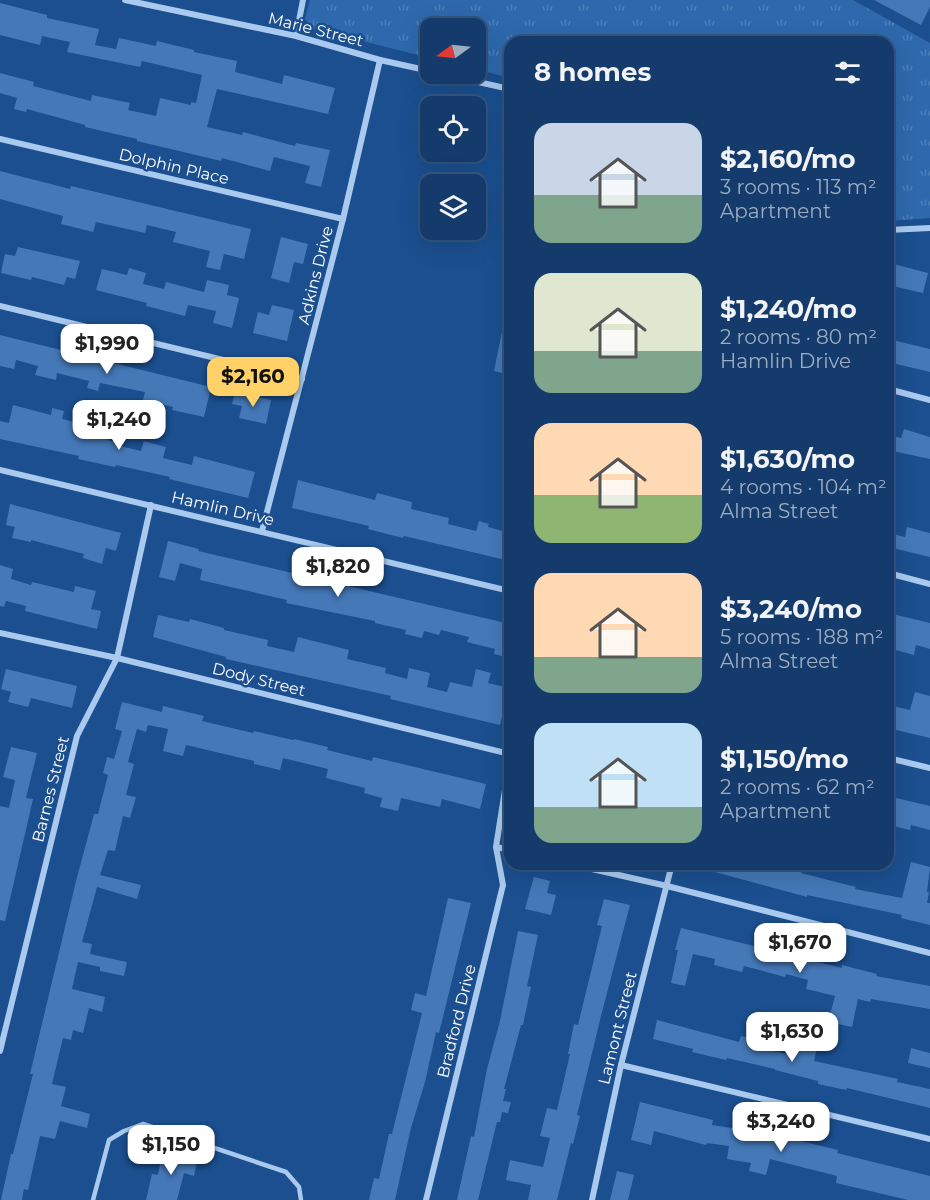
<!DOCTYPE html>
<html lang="en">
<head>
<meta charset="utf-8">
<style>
	:root { --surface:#143b6b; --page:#1d4271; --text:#f1f3f6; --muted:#9dadc1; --line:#33557e; --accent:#ffd166 }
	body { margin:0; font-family:Montserrat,sans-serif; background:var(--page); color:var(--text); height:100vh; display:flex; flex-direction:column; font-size:22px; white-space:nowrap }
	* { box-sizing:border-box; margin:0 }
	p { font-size:20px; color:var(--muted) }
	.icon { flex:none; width:33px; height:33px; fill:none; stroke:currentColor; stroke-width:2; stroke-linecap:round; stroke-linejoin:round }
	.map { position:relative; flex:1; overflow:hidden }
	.sheet { position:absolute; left:504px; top:36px; width:390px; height:834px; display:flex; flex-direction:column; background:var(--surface); border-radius:18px; box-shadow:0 6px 24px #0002,0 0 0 2px var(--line) }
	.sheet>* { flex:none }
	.needle { width:39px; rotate:255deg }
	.buttons { position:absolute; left:420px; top:18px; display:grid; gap:12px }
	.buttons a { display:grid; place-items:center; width:66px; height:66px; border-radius:12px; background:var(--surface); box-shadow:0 6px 24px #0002,0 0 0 2px var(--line); font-size:30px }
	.price { position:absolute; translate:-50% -51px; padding:0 14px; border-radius:12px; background:#fff; color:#222; font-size:20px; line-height:39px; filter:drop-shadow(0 2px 3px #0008) }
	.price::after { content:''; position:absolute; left:50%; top:36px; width:18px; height:14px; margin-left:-9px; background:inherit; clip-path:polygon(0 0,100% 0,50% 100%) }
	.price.current { background:var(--accent); color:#111 }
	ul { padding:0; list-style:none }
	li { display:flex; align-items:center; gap:18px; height:150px; padding:0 30px }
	li span { display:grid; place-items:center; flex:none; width:168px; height:120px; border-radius:18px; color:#555 }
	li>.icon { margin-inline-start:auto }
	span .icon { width:72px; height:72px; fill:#fffc; stroke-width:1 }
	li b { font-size:26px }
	h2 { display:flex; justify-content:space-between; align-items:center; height:72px; padding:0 30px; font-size:26px }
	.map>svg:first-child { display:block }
	.park { fill:url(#park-tufts) }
	.building { fill:#4478b7 }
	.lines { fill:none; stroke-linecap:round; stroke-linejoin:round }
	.service { stroke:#a9c9ee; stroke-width:4.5 }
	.minor { stroke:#a9c9ee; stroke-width:6 }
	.labels { text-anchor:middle; stroke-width:5; stroke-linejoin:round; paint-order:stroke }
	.street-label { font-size:16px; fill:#fff; stroke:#1b4f8f }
</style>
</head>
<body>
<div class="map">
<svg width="930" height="1200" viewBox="0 0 930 1200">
	<defs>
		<pattern id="park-tufts" width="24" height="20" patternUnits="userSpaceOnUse" patternTransform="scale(1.5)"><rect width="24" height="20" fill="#2e69ad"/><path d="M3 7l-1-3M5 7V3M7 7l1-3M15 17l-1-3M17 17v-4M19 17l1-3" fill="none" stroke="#4d80b9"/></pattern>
	</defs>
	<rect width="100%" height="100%" fill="#1b4f8f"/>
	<polygon class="park" points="310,0 853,0 930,43 930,218 888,221 888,42 510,42 510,78 476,69 476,28 430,28 430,58 311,28 305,19"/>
	<g class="building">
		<polygon points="874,0 930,0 930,7 921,25"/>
		<polygon points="0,3 47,15 47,18 99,29 95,45 116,49 119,38 156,46 157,41 194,50 194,52 237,61 235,72 282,84 284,75 335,88 328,114 217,89 207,127 242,135 243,132 295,146 296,143 330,150 321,187 305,183 310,166 274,157 270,171 222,158 221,161 137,141 137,139 85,127 85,125 27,109 26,112 14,109 17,98 0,93 0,73 34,82 33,86 91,101 92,95 130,103 128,110 156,116 160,98 191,105 191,102 196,103 202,75 142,61 140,67 67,52 70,42 42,36 40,45 0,35"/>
		<polygon points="0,171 70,189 71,186 251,229 244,259 224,254 220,270 206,267 210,251 173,242 176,232 147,225 145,233 96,222 93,232 61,224 63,216 0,199"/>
		<polygon points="281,237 308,244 303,264 294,262 289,283 271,278"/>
		<polygon points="18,247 80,261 75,279 67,277 64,285 32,277 31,280 1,273 5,254 15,256"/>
		<polygon points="893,264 928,273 923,293 888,285"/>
		<polygon points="129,268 146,273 143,284 164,289 166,282 204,292 207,280 229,285 227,295 239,298 232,328 213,323 216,311 188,305 185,316 146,306 147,303 96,290 102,269 127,275"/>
		<polygon points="272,305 294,310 287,341 253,333 258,312 269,315"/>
		<polygon points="505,317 510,317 510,375 494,371"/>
		<polygon points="0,335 211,387 204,417 172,410 173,407 143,400 145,392 100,383 98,391 87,388 89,381 57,373 56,380 35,375 38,366 16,360 14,369 0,366"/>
		<polygon points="888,339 930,349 930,372 888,362"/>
		<polygon points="235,392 271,400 266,424 239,418 242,406 232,404"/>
		<polygon points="13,405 51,415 52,408 64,411 62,419 109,431 107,440 121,443 120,446 141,451 144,441 166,447 163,458 192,465 194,456 255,472 248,498 169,479 170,477 116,465 115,467 78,459 79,456 0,439 0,421 9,423"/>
		<polygon points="904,429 930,437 930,459 888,450 888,435 901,438"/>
		<polygon points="298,480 375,500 377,493 412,502 411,509 449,518 448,524 476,531 479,521 489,524 488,527 510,533 510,561 404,536 403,538 368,529 369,526 292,508"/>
		<polygon points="10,504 121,533 116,551 106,548 102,564 83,558 84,554 31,540 31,542 12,538 15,527 6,525"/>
		<polygon points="907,527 930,533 930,557 888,547 888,533 905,537"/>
		<polygon points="168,541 199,549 198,551 510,624 510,658 494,654 495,649 467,642 469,637 441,630 439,635 424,631 422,638 405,634 406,630 375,623 375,621 286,603 287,600 200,580 202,569 180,563 175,581 159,577"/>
		<polygon points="0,565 13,569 11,579 31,585 32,582 74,592 75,586 96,591 91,609 101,611 97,629 25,611 26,606 6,601 4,607 0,606"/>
		<polygon points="888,613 930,623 930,649 916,645 914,655 892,649 894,641 888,640"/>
		<polygon points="158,615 189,622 190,619 224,628 224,630 268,640 267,646 294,652 298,637 349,650 347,659 386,668 385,673 407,679 409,668 430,673 427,687 447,692 450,682 472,687 476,669 491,673 488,683 509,688 500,725 390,699 391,696 226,659 226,657 153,637"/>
		<polygon points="6,669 77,686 72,708 31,698 28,707 8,702 11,692 1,689"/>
		<polygon points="915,692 930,696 930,738 888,728 888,705 910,710"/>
		<polygon points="122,702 162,712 163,706 204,716 202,721 253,733 254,731 293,740 294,739 328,747 327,750 372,761 373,757 486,784 480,809 442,799 440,807 401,798 398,811 380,807 382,798 364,793 365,788 326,778 328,769 283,758 280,770 254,764 254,761 186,745 183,756 163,751 168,729 148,725 146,732 137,729 128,762 134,764 126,795 136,797 130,818 123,816 115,851 108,850 100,875 141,885 137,899 97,887 82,942 92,944 90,954 127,962 124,976 100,971 100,967 78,962 72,989 105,997 102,1012 89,1008 83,1033 73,1030 71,1040 63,1038 52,1084 66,1087 61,1106 90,1114 87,1128 60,1121 55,1139 40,1136 28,1190 24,1189 22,1200 1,1200 11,1154 13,1154 33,1074 30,1074 76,881 94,814 98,814 108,775 103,773 107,757 114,759 122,731 115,729"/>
		<polygon points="11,747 37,753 26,798 33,799 5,921 0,920 0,806 9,808 15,780 3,777"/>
		<polygon points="896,798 930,806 930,830 911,825 910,830 889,825"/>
		<polygon points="911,862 930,867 927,892 929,892 927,903 930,903 930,925 901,918 902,915 807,895 807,897 700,868 700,864 804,864 801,873 856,887 855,889 902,898"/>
		<polygon points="534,877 550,881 547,893 556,895 551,915 525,909"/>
		<polygon points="448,898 471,903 439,1033 436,1032 425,1082 411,1128 395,1200 369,1200 374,1178 379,1179 389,1134 392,1134 422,1013 411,1010 415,993 426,996"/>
		<polygon points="604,899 630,905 601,1016 577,1115 580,1116 573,1144 571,1143 557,1200 528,1200 531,1185 506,1180 510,1160 543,1167 550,1138 540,1136 547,1108 557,1110 570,1054 568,1054 574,1024 578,1025 602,926 597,925"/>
		<polygon points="681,928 842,968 842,965 877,974 876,976 930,986 930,1009 871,999 870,1002 858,999 852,1027 828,1022 835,996 806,989 808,980 786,974 785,977 744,966 742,972 714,965 715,959 693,954 685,986 671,983 678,950 675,950"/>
		<polygon points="518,931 538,935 527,986 531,987 523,1025 521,1025 504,1089 506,1089 503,1101 511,1102 508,1113 502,1112 500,1122 497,1122 478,1200 457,1200 471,1136 474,1137 487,1069 500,1021"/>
		<polygon points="657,1020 739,1042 741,1036 770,1042 768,1050 791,1055 795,1038 818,1043 814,1061 898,1079 897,1082 930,1089 930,1108 847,1088 846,1090 818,1084 818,1081 775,1070 775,1069 727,1058 726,1060 692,1052 693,1049 653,1039"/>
		<polygon points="911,1048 930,1053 930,1068 908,1063"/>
		<polygon points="640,1102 713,1120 712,1125 771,1134 838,1150 837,1153 930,1176 930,1200 908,1200 836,1183 837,1176 770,1159 766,1175 749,1171 751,1163 727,1159 729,1146 707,1143 706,1145 654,1131 651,1145 631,1140"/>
		<polygon points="163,1149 198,1157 194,1176 184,1173 177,1200 146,1200 152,1174 158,1175"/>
		<polygon points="617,1171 634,1175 628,1200 610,1200"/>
	</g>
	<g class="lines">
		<polyline class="service" points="93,1200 109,1140 124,1131 143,1124 286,1172 299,1187 301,1200"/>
		<g class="minor">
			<polyline points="125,0 296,36 380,60 430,71"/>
			<polyline points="296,36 303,0"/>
			<polyline points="442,74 510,89"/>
			<polyline points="0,139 343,219"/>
			<polyline points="888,230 930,228"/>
			<polyline points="0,306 302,379"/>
			<polyline points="888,389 930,400"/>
			<polyline points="0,470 510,591"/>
			<polyline points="262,531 343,219 380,60"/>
			<polyline points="888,573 930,584"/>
			<polyline points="0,633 117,658 510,754"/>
			<polyline points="888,758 930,768"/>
			<polyline points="496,847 510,850"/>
			<polyline points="570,864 667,886 930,953"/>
			<polyline points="0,1051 77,736 117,658 151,505"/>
			<polyline points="621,1065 930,1139"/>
			<polyline points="426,1200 503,885 496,847 510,758"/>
			<polyline points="592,1200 621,1065 672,864"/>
		</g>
	</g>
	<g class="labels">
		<g class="street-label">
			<text transform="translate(316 29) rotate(14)" y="6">Marie Street</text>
			<text transform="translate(174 166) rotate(13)" y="6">Dolphin Place</text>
			<text transform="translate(315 275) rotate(-76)" y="6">Adkins Drive</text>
			<text transform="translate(223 508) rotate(13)" y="6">Hamlin Drive</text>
			<text transform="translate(259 679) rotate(14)" y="6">Dody Street</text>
			<text transform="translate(50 789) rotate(-76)" y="6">Barnes Street</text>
			<text transform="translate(456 1021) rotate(-76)" y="6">Bradford Drive</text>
			<text transform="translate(617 1028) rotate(-76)" y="6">Lamont Street</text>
		</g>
	</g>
</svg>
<div class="buttons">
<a><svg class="needle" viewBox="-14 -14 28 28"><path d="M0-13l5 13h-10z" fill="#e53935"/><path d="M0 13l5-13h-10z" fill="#9dadc1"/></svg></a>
<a><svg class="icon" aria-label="locate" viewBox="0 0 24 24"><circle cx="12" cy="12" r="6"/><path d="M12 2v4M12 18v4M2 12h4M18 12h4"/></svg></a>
<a><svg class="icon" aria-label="layers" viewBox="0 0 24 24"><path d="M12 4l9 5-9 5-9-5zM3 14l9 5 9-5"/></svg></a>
</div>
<b class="price" style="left:107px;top:375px">$1,990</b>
<b class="price current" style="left:253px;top:408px">$2,160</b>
<b class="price" style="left:119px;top:451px">$1,240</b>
<b class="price" style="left:338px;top:598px">$1,820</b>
<b class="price" style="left:800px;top:974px">$1,670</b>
<b class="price" style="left:792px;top:1063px">$1,630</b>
<b class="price" style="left:781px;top:1153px">$3,240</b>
<b class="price" style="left:171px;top:1176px">$1,150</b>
<section class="sheet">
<h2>8 homes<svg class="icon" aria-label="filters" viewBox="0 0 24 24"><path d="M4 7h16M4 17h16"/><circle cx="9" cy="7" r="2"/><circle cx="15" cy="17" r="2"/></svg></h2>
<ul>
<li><span style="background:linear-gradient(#c9d6e8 60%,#7fa58c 0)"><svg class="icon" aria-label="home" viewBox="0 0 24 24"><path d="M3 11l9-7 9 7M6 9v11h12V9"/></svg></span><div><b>$2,160/mo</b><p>3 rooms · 113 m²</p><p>Apartment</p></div></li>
<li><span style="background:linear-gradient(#dfe7d0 65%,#7fa58c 0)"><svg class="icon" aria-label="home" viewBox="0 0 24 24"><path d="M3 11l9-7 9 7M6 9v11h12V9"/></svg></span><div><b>$1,240/mo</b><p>2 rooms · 80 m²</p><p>Hamlin Drive</p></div></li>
<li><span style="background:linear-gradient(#ffd9b3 60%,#8fb573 0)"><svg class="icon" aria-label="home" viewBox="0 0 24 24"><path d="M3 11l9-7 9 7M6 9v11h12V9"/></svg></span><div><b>$1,630/mo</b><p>4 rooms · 104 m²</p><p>Alma Street</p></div></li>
<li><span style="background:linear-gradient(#ffd9b3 70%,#7fa58c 0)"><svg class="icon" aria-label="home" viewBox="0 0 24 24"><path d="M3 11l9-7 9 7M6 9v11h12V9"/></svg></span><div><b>$3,240/mo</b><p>5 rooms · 188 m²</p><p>Alma Street</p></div></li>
<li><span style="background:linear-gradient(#bfe0f5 70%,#7fa58c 0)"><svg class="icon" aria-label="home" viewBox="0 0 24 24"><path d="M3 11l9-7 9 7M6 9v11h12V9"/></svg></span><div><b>$1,150/mo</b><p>2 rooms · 62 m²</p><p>Apartment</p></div></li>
</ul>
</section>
</div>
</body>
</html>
